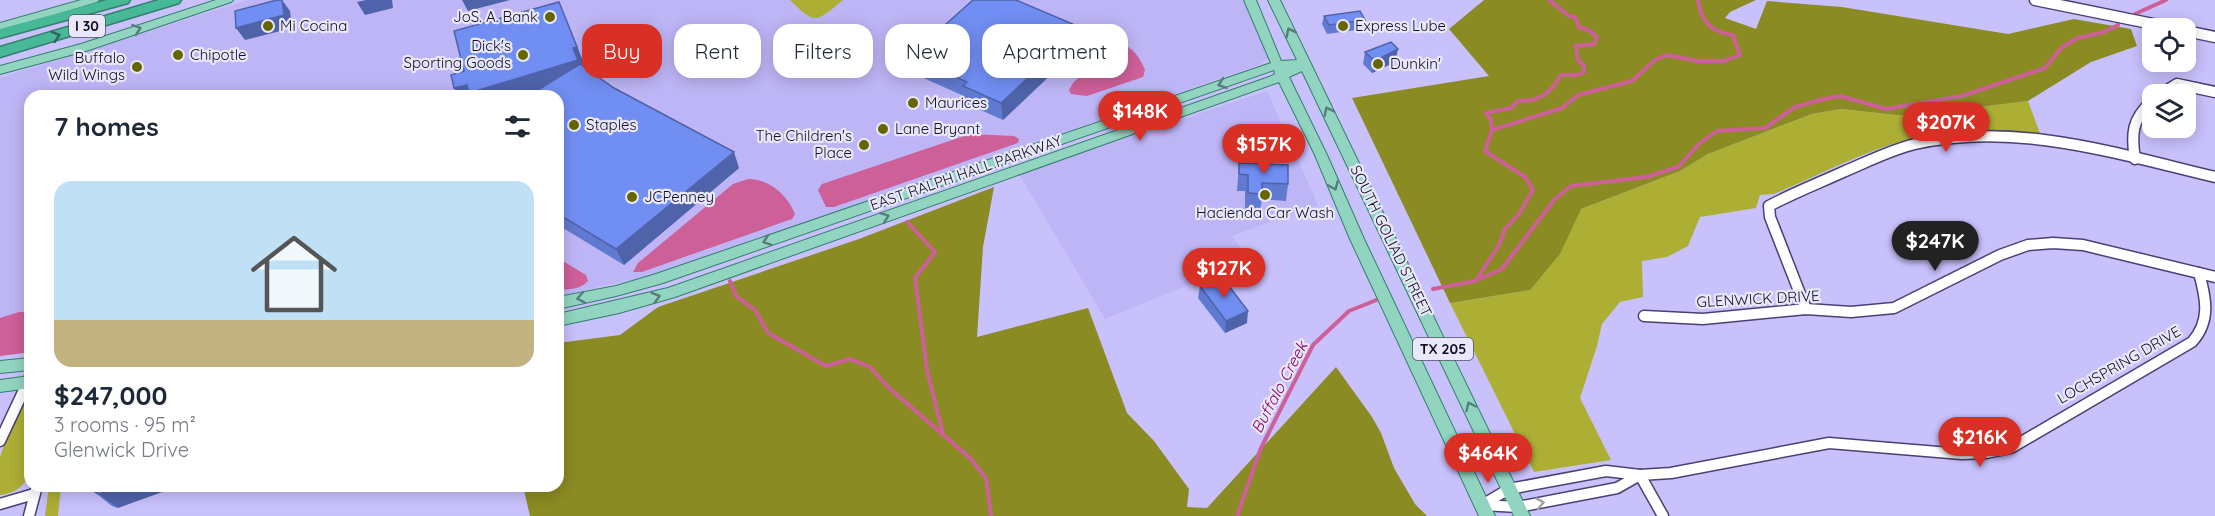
<!DOCTYPE html>
<html lang="en">
<head>
<meta charset="utf-8">
<style>
	:root { --surface:#fff; --page:#f6f6f7; --text:#1f2937; --muted:#747a83; --accent:#d93025 }
	body { margin:0; font-family:Quicksand,sans-serif; background:var(--page); color:var(--text); height:100vh; display:flex; flex-direction:column; font-size:22px; white-space:nowrap }
	* { box-sizing:border-box; margin:0 }
	p { font-size:20px; color:var(--muted) }
	.icon { flex:none; width:33px; height:33px; fill:none; stroke:currentColor; stroke-width:2; stroke-linecap:round; stroke-linejoin:round }
	.map { position:relative; flex:1; overflow:hidden }
	.side { position:absolute; left:24px; top:90px; width:540px; height:402px; display:flex; flex-direction:column; background:var(--surface); border-radius:18px; box-shadow:0 3px 15px #0003 }
	.side>* { flex:none }
	.hud { position:absolute; left:582px; top:24px; width:570px; height:54px; display:flex; gap:12px }
	.fabs { position:absolute; left:2142px; top:18px; display:grid; gap:12px }
	.fabs a { display:grid; place-items:center; width:54px; height:54px; border-radius:12px; background:var(--surface); box-shadow:0 3px 15px #0003; font-size:30px }
	.price { position:absolute; translate:-50% -51px; padding:0 14px; border-radius:21px; background:var(--accent); color:#fff; font-size:20px; line-height:39px; filter:drop-shadow(0 2px 3px #0008) }
	.price::after { content:''; position:absolute; left:50%; top:36px; width:18px; height:14px; margin-left:-9px; background:inherit; clip-path:polygon(0 0,100% 0,50% 100%) }
	.price.active { background:#222; color:#fff }
	ul { padding:0; list-style:none }
	li { display:grid; align-content:center; gap:12px; height:318px; padding:0 30px }
	li span { display:grid; place-items:center; height:186px; border-radius:18px; color:#555 }
	li>.icon { margin-inline-start:auto }
	span .icon { width:108px; height:108px; fill:#fffc; stroke-width:1 }
	li b { font-size:26px }
	h2 { display:flex; justify-content:space-between; align-items:center; height:72px; padding:0 30px; font-size:26px }
	.pill { padding:0 21px; border-radius:18px; background:var(--surface); box-shadow:0 3px 15px #0003; font-size:21px; line-height:54px }
	.pill.active { background:var(--accent); color:#fff }
	.map>svg:first-child { display:block }
	.built { fill:#beb5f6 }
	.green { fill:#adaf35 }
	.forest { fill:#8a8b22 }
	.water { fill:#ce6099 }
	.lines { fill:none; stroke-linecap:round; stroke-linejoin:round }
	.stream { stroke:#ce6099; stroke-width:4 }
	.minor-casing { stroke:#494172; stroke-width:13 }
	.major-casing { stroke:#347e6e; stroke-width:2 }
	.highway-casing { stroke:#347e6e; stroke-width:3 }
	.minor { stroke:#fff; stroke-width:10 }
	.major { fill:#91d5c1; fill-rule:evenodd }
	.highway { fill:#47b997; fill-rule:evenodd }
	.wall { fill:#617ad1 }
	.shaded-wall { fill:#4f63aa }
	.building { fill:#718ef3; stroke:#4f63aa; stroke-width:1.5 }
	.oneway { stroke:#587c7a }
	.oneway2 { stroke:#2c645d }
	.oneway3 { stroke:#a09fa7 }
	.poi-dot { fill:#656600; stroke:#e9e8fa; stroke-width:2 }
	.labels { text-anchor:middle; stroke-width:4.5; stroke-linejoin:round; paint-order:stroke }
	.shield { fill:#e9e8fa; stroke:#525064; stroke-width:1.5 }
	.shield-label { font-size:14px; font-weight:bold; fill:#120f23 }
	.poi-label { font-size:15px; fill:#120f23; stroke:#e9e8fa; text-anchor:start }
	.street-label { font-size:15px; fill:#120f23; stroke:#e9e8fa }
	.water-label { font-size:16px; font-style:italic; fill:#930060; stroke:#e9e8fa }
</style>
</head>
<body>
<div class="map">
<svg width="2215" height="516" viewBox="0 0 2215 516">
	<rect width="100%" height="100%" fill="#c8c1fc"/>
	<g class="built">
		<polygon points="248,0 1244,0 1269,58 1261,64 669,271 558,296 558,96 30,96 30,352 0,356 0,78"/>
		<polygon points="1267,91 1318,205 1231,236 1251,259 1105,319 1019,174"/>
	</g>
	<g class="green">
		<path d="M790,0h53c-27,22 -27,26 -53,0z"/>
		<path d="M2028,101l13,35c-45,-4 -91,-8 -136,4 -45,13 -88,36 -131,54l-14,1 -4,13 -56,9 -12,29 -21,11 -25,4 1,36 -23,5 -18,22 -5,22 -17,52 31,62 -77,12 -84,-169 80,-13 51,-81 99,-38 28,-17 104,-40 29,-5 65,7z"/>
		<path d="M30,392c0,13 -6,25 -6,38 0,7 3,11 5,17 8,24 -4,46 -29,48v-38l5,-15z"/>
		<polygon points="49,486 61,486 58,516 45,516"/>
	</g>
	<g class="forest">
		<polygon points="1484,0 1756,0 1730,12 1725,18 1756,29 1767,1 1842,7 2008,34 2074,19 2131,29 2137,46 2091,62 2028,101 1906,116 1841,109 1812,114 1708,154 1680,171 1581,209 1560,254 1530,290 1450,303 1352,98 1489,76 1449,29"/>
		<polygon points="994,187 983,247 977,337 1088,308 1127,413 1154,441 1189,489 1187,507 1207,508 1336,367 1372,417 1381,433 1394,468 1415,504 1427,516 530,516 523,486 558,486 558,343 620,335 658,307 859,239"/>
	</g>
	<g class="water">
		<path d="M1114,44c17,-1 25,12 31,26l-2,7 -56,19 -16,-2 -2,-4 4,-7 37,-37z"/>
		<polygon points="970,134 1014,136 1019,139 1018,143 834,207 826,207 818,190 822,184"/>
		<path d="M748,179c22,0 39,16 47,35l-3,5 -150,53h-9l5,-9 95,-79z"/>
		<path d="M558,258l28,17 2,6c-8,9 -19,8 -30,9z"/>
		<polygon points="19,312 30,312 30,348 24,353 0,356 0,318"/>
	</g>
	<g class="lines">
		<g class="stream">
			<polyline points="2135,14 2166,0"/>
			<polyline points="1492,130 1491,120 1486,113 1511,108 1518,101 1533,100 1544,95 1553,87 1561,75 1578,75 1584,72 1584,66 1578,60 1576,46 1594,44 1597,37 1590,31 1579,27 1575,17 1569,16 1549,0"/>
			<polyline points="907,222 935,252 915,278 927,370 943,434"/>
			<path d="M1477,279l22,-34 6,-16 14,-15 14,-24 -8,-13 -40,-26 7,-21 70,-22 16,-13 54,-14 23,-21 12,-5 31,6h26l16,-6 -7,-20c-22,-3 -32,-13 -35,-35"/>
			<polyline points="730,281 736,296 755,310 768,333 826,366 850,359 870,367 889,388 970,458 986,478 991,516"/>
			<polyline points="1433,289 1475,281 1502,269 1554,200 1571,186 1646,177 1678,167 1699,144 1717,131 1765,128 1795,107 1824,99 1840,96 1886,109 1962,96 2045,68 2062,47 2078,38 2104,32 2118,25"/>
			<polyline points="1237,516 1261,448 1313,345 1349,311 1379,299"/>
		</g>
		<defs>
			<g id="minor">
				<polyline points="2035,0 2173,28"/>
				<polyline points="2186,31 2215,37"/>
				<polyline points="2161,94 2177,84 2215,92"/>
				<path d="M2135,159c-4,-25 -3,-40 17,-58"/>
				<path d="M1806,309l-36,-92 -1,-11c24,-13 50,-23 74,-34 24,-10 47,-22 72,-28 101,-23 203,10 300,33"/>
				<polyline points="1644,316 1703,319 1806,309 1851,312 1894,308 2000,255 2028,245 2053,243 2083,245 2215,277"/>
				<polyline points="0,441 30,377"/>
				<polyline points="1640,475 1663,516"/>
				<polyline points="0,504 34,494"/>
				<path d="M1482,505l27,-16 97,-18 34,4 31,-2 158,-30 133,11 24,-1 25,-5 181,-106c19,-21 14,-44 7,-69"/>
				<polyline points="1482,505 1518,507 1617,488 1640,475"/>
				<polyline points="29,516 37,486"/>
			</g>
			<g id="major">
				<polygon points="81,0 99,0 97,2 0,31 0,23"/>
				<polygon points="216,0 233,0 231,2 89,50 0,74 0,66 81,44"/>
				<polygon points="1244,0 1256,0 1281,61 1297,60 1268,0 1280,0 1530,516 1514,516 1302,71 1289,77 1327,155 1364,239 1495,516 1479,516 1350,239 1315,155 1279,82 675,297 619,313 558,326 558,314 668,288 1269,77 1275,74 1274,70 663,283 616,296 558,309 558,297 616,286 656,274 1271,63"/>
				<polygon points="30,358 30,370 0,373 0,361"/>
				<polygon points="30,376 30,388 0,392 0,380"/>
			</g>
			<g id="highway">
				<polygon points="107,0 130,0 128,3 0,38 0,29"/>
				<polygon points="159,0 181,0 179,3 0,57 0,47"/>
			</g>
		</defs>
		<use href="#minor" class="minor-casing"/>
		<use href="#major" class="major-casing"/>
		<use href="#highway" class="highway-casing"/>
		<use href="#minor" class="minor"/>
		<use href="#major" class="major"/>
		<use href="#highway" class="highway"/>
	</g>
	<g class="wall">
		<polygon points="1324,16 1365,20 1363,29 1327,34 1322,24"/>
		<polygon points="566,18 584,64 581,65 614,88 739,168 624,265 558,225 558,96 534,93 523,96 458,96 464,71"/>
		<polygon points="1083,44 1003,120 965,103 964,96 919,76 909,76 907,59"/>
		<polygon points="1365,52 1395,62 1372,73 1363,64"/>
		<polygon points="1239,163 1288,184 1286,201 1262,199 1260,210 1245,209 1245,191 1237,191"/>
		<polygon points="1200,286 1247,323 1225,333 1198,298"/>
		<polygon points="93,486 118,508 112,506 93,491"/>
	</g>
	<g class="shaded-wall">
		<polygon points="282,0 290,11 292,28 245,40 236,28"/>
		<polygon points="366,0 392,0 393,8 365,15 357,2"/>
		<polygon points="462,0 510,0 468,11"/>
		<polygon points="559,2 584,64 581,65 585,77 523,96 458,96 454,88"/>
		<polygon points="1082,28 1083,44 1003,120 1001,103"/>
		<polygon points="1398,49 1395,62 1372,73 1375,61"/>
		<polygon points="734,152 739,168 624,265 616,249"/>
		<polygon points="1248,311 1247,323 1225,333 1226,321"/>
		<polygon points="120,486 179,486 118,508 99,494"/>
	</g>
	<g class="building">
		<polygon points="277,0 282,0 284,15 236,28 235,11"/>
		<polygon points="973,0 1016,0 1082,28 1001,103 963,86 967,82 917,60 907,59"/>
		<polygon points="559,2 577,47 573,48 578,60 469,93 467,85 454,88 451,75 464,71 454,31"/>
		<polygon points="1360,11 1365,20 1329,25 1324,16"/>
		<polygon points="1391,42 1398,49 1375,61 1365,52"/>
		<polygon points="580,64 614,88 734,152 616,249 558,214 558,96 528,96"/>
		<polygon points="1239,163 1288,165 1288,184 1262,183 1262,194 1248,193 1248,175 1239,174"/>
		<polygon points="1222,277 1248,311 1226,321 1200,286"/>
		<polygon points="93,486 120,486 99,494 93,491"/>
	</g>
	<defs><path id="oneway-chevron" d="M-2-3.5L2.5 0L-2 3.5" fill="none" stroke-width="1.6" stroke-linecap="round" stroke-linejoin="round" transform="scale(1.5)"/></defs>
	<g class="oneway">
		<use href="#oneway-chevron" transform="translate(137 29) rotate(-19)"/>
		<use href="#oneway-chevron" transform="translate(1290 32) rotate(-117)"/>
		<use href="#oneway-chevron" transform="translate(1222 84) rotate(161)"/>
		<use href="#oneway-chevron" transform="translate(1328 111) rotate(-116)"/>
		<use href="#oneway-chevron" transform="translate(1334 186) rotate(67)"/>
		<use href="#oneway-chevron" transform="translate(885 217) rotate(-20)"/>
		<use href="#oneway-chevron" transform="translate(767 241) rotate(161)"/>
		<use href="#oneway-chevron" transform="translate(656 297) rotate(-16)"/>
		<use href="#oneway-chevron" transform="translate(581 298) rotate(169)"/>
		<use href="#oneway-chevron" transform="translate(1470 406) rotate(-115)"/>
	</g>
	<use class="oneway2" href="#oneway-chevron" transform="translate(56 36) rotate(-17)"/>
	<use class="oneway3" href="#oneway-chevron" transform="translate(1540 503) rotate(-11)"/>
	<g class="poi-dot">
		<circle cx="550" cy="17" r="6"/>
		<circle cx="268" cy="26" r="6"/>
		<circle cx="1343" cy="26" r="6"/>
		<circle cx="178" cy="55" r="6"/>
		<circle cx="523" cy="55" r="6"/>
		<circle cx="1378" cy="64" r="6"/>
		<circle cx="137" cy="67" r="6"/>
		<circle cx="913" cy="103" r="6"/>
		<circle cx="574" cy="125" r="6"/>
		<circle cx="883" cy="129" r="6"/>
		<circle cx="864" cy="145" r="6"/>
		<circle cx="1265" cy="195" r="6"/>
		<circle cx="632" cy="197" r="6"/>
	</g>
	<g class="labels">
		<g class="shield">
			<rect x="69" y="15" width="36" height="22" rx="4.5"/>
			<rect x="1413" y="338" width="60" height="22" rx="4.5"/>
		</g>
		<g class="shield-label">
			<text x="87" y="31">I 30</text>
			<text x="1443" y="354">TX 205</text>
		</g>
		<g class="poi-label">
			<text x="538" y="22" text-anchor="end">JoS. A. Bank</text>
			<text x="280" y="31">Mi Cocina</text>
			<text x="1355" y="31">Express Lube</text>
			<text x="511" y="51" text-anchor="end">Dick's<tspan x="511" dy="17">Sporting Goods</tspan></text>
			<text x="190" y="60">Chipotle</text>
			<text x="125" y="63" text-anchor="end">Buffalo<tspan x="125" dy="17">Wild Wings</tspan></text>
			<text x="1390" y="69">Dunkin'</text>
			<text x="925" y="108">Maurices</text>
			<text x="586" y="130">Staples</text>
			<text x="895" y="134">Lane Bryant</text>
			<text x="852" y="141" text-anchor="end">The Children's<tspan x="852" dy="17">Place</tspan></text>
			<text x="644" y="202">JCPenney</text>
			<text x="1265" y="218" text-anchor="middle">Hacienda Car Wash</text>
		</g>
		<g class="street-label">
			<text transform="translate(966 173) rotate(-19)" y="5">EAST RALPH HALL PARKWAY</text>
			<text transform="translate(1391 241) rotate(64)" y="5">SOUTH GOLIAD STREET</text>
			<text transform="translate(1758 299) rotate(-3)" y="5">GLENWICK DRIVE</text>
			<text transform="translate(2119 365) rotate(-30)" y="5">LOCHSPRING DRIVE</text>
		</g>
		<g class="water-label">
			<text transform="translate(1279 387) rotate(-62)" y="6">Buffalo Creek</text>
		</g>
	</g>
</svg>
<div class="fabs">
<a><svg class="icon" aria-label="locate" viewBox="0 0 24 24"><circle cx="12" cy="12" r="6"/><path d="M12 2v4M12 18v4M2 12h4M18 12h4"/></svg></a>
<a><svg class="icon" aria-label="layers" viewBox="0 0 24 24"><path d="M12 4l9 5-9 5-9-5zM3 14l9 5 9-5"/></svg></a>
</div>
<b class="price" style="left:1140px;top:142px">$148K</b>
<b class="price" style="left:1946px;top:153px">$207K</b>
<b class="price" style="left:1264px;top:175px">$157K</b>
<b class="price active" style="left:1935px;top:272px">$247K</b>
<b class="price" style="left:1224px;top:299px">$127K</b>
<b class="price" style="left:1980px;top:468px">$216K</b>
<b class="price" style="left:1488px;top:484px">$464K</b>
<div class="hud">
<a class="pill active">Buy</a>
<a class="pill">Rent</a>
<a class="pill">Filters</a>
<a class="pill">New</a>
<a class="pill">Apartment</a>
</div>
<section class="side">
<h2>7 homes<svg class="icon" aria-label="filters" viewBox="0 0 24 24"><path d="M4 7h16M4 17h16"/><circle cx="9" cy="7" r="2"/><circle cx="15" cy="17" r="2"/></svg></h2>
<ul>
<li><span style="background:linear-gradient(#bfe0f5 75%,#c2b280 0)"><svg class="icon" aria-label="home" viewBox="0 0 24 24"><path d="M3 11l9-7 9 7M6 9v11h12V9"/></svg></span><div><b>$247,000</b><p>3 rooms · 95 m²</p><p>Glenwick Drive</p></div></li>
</ul>
</section>
</div>
</body>
</html>
